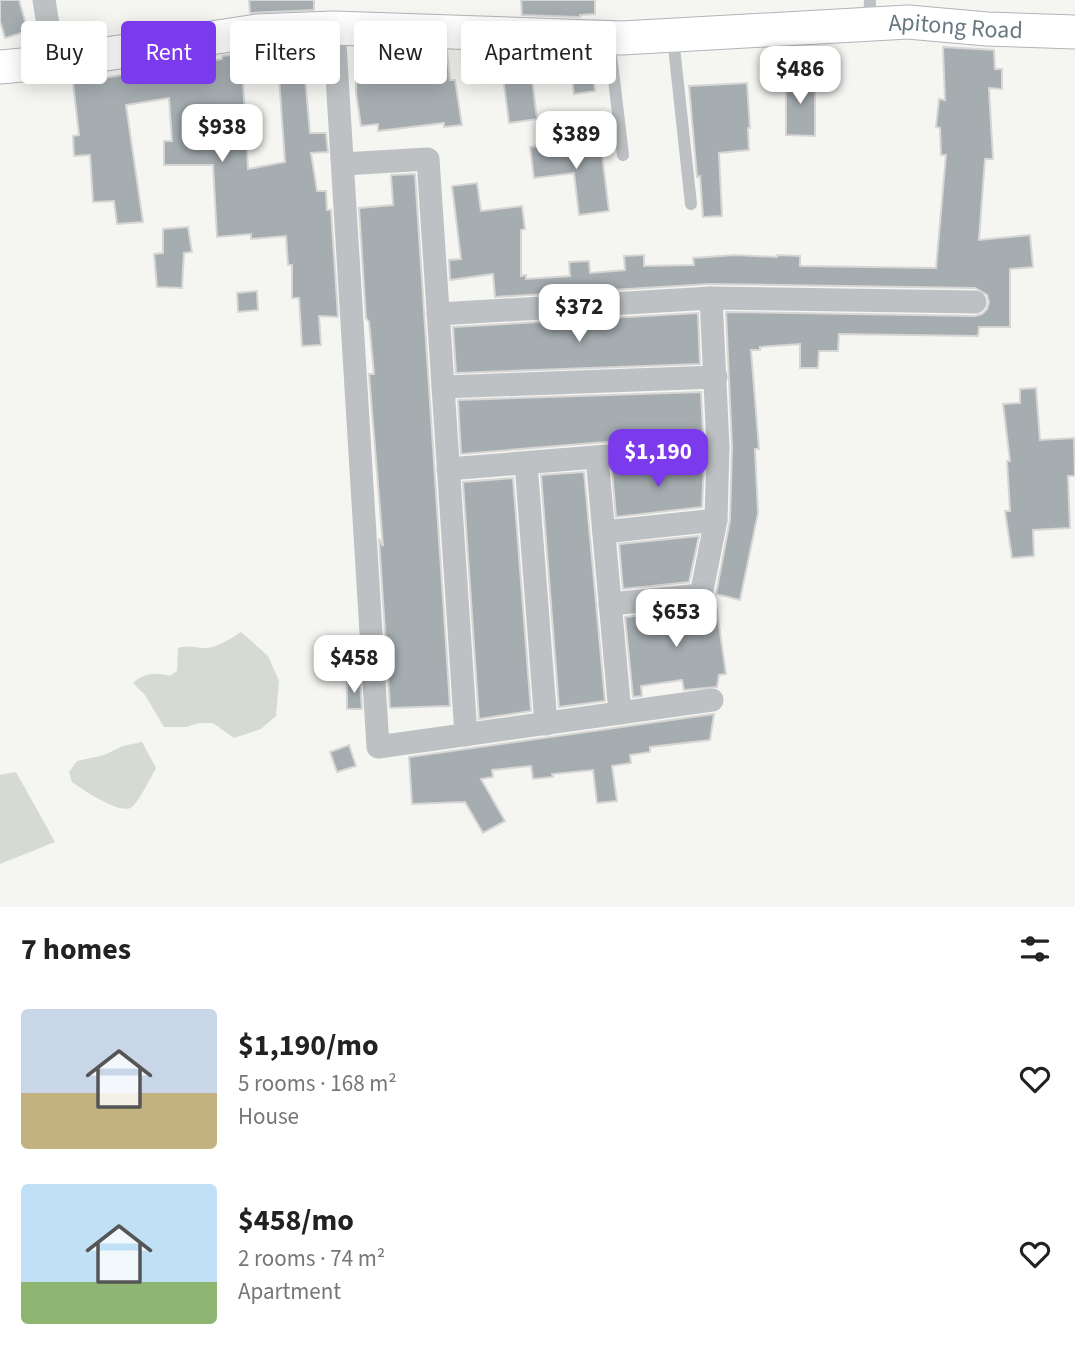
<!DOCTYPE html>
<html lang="en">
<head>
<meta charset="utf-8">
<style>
	:root { --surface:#fff; --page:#f6f6f6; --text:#222; --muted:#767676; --accent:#7c3aed }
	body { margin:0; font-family:"Source Sans 3",sans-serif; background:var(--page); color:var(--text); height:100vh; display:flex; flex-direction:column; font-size:26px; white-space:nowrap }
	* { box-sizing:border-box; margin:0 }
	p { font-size:23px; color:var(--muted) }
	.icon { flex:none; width:38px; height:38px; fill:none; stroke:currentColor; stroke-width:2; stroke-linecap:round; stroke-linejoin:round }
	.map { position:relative; height:907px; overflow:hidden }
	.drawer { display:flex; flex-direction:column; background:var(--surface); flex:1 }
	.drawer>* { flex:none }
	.banner { position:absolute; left:21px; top:21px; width:700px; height:63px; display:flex; gap:14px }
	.price { position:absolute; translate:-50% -60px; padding:0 16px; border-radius:14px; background:#fff; color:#222; font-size:23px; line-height:46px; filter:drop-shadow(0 2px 4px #0008) }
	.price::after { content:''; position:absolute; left:50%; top:42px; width:21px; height:16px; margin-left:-10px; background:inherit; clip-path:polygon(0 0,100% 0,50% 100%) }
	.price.current { background:var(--accent); color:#fff }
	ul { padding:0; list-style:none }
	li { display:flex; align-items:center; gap:21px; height:175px; padding:0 21px }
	li span { display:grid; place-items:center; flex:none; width:196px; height:140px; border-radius:7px; color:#555 }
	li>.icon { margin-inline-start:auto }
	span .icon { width:84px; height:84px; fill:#fffc; stroke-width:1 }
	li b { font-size:30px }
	h2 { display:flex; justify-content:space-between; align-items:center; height:84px; padding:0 21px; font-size:30px }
	.chip { padding:0 24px; border-radius:7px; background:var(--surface); box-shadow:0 4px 18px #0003; font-size:24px; line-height:63px }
	.chip.current { background:var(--accent); color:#fff }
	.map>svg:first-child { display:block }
	.green { fill:#d5dad2 }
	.building { fill:#a5adb1; stroke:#d7d6d5; stroke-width:2 }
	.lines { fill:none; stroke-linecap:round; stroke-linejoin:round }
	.secondary-casing { stroke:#afb5b8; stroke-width:35 }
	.lane { stroke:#bdc1c4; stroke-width:12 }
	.street { stroke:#bdc1c4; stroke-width:23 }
	.secondary { stroke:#fff; stroke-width:33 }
	.labels { text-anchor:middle; stroke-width:7; stroke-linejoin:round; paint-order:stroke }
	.street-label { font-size:24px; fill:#677880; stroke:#fff }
</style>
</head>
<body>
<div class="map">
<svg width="1075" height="907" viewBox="0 0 1075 907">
	<rect width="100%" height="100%" fill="#f5f5f2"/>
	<g class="green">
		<path d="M241,632l27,24 11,25 -3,35 -15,13 -27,9 -21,-15h-14l-12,4h-23l-19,-32 -12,-12c11,-10 23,-11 37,-7l7,-5 1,-23c10,-3 14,-1 24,0 14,1 28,-9 39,-16z"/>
		<path d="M142,742l14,26c-7,12 -15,30 -24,39 -11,9 -50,-18 -60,-25l-3,-10 8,-11 27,-6 19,-9z"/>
		<polygon points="16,772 55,842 0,864 0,775"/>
	</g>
	<g class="building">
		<polygon points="0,0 19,0 28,31 5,38 0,21"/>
		<polygon points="249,0 314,0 314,10 250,13"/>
		<polygon points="521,0 595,0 595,14 580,15 580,17 522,15"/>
		<polygon points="943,47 994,50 995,69 1002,69 1002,89 989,88 993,159 985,159 979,240 1030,235 1033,267 1010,269 1010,327 979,327 978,336 839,334 838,351 819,351 818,368 800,368 800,344 760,347 760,350 751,350 759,449 755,449 758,513 740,600 716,594 730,520 732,446 726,312 975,316 982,314 987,309 989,302 987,295 975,288 710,284 495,297 493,274 450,280 449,260 461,259 452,186 477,183 481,211 522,206 525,229 521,230 521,276 526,275 526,279 570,276 569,262 589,261 590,273 625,270 624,256 644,255 644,266 694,265 693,258 735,255 777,257 777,255 800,256 800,266 936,268 946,155 941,155 940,128 936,127 939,99 945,100"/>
		<polygon points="283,49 284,59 242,63 248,169 285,162 279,78 305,77 310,133 326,133 328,152 311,153 317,191 326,191 327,210 331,210 338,317 319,316 321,345 302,346 299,298 292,298 292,265 288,265 286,236 251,239 251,234 217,237 213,165 164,165 164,141 172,141 169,98 126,105 143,222 117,224 114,201 93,202 90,155 74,156 73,136 79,135 73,83 153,70 211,67 211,61 222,59 222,56"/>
		<polygon points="405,50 447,51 450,80 455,80 462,125 444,127 444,123 378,131 378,124 361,126 356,93 356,66 406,55"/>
		<polygon points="494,53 529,54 537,119 509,123 503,77 497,78"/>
		<polygon points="568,55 590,56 595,91 574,94"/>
		<polygon points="786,76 813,77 815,80 815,136 786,135"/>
		<polygon points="747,83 750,128 748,128 749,150 719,153 722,216 703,217 700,176 697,177 689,86"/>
		<polygon points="600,139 609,211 579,215 574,173 534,178 530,147"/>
		<polygon points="415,174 450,706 390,708 379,539 383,546 369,374 374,374 369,322 366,318 359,208 393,205 391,175"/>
		<polygon points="188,227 192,252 184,253 182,288 157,287 154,254 163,253 163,229"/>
		<polygon points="257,291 258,310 238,312 237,293"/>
		<polygon points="698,313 700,364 456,373 453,327"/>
		<polygon points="1036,388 1040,440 1074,438 1075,476 1068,476 1070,528 1033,530 1034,556 1012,558 1005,511 1010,511 1007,461 1010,461 1003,404 1020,403 1020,389"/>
		<polygon points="701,392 703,434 461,454 458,400"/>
		<polygon points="704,462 702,507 616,517 612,470"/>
		<polygon points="584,472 605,701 559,707 541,475"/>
		<polygon points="513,478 531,711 479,719 463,482"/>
		<polygon points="699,536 689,582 623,589 619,544"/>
		<polygon points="715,597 726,674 719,675 717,687 684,690 682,680 641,686 642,696 633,697 625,617 702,609 711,605"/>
		<polygon points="347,681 360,681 362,709 347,709"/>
		<polygon points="714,714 710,740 650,747 650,752 630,755 631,763 612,766 617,801 597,803 593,770 552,774 553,777 533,779 531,766 492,770 493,777 481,779 505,821 483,833 465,802 412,804 409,757"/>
		<polygon points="349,745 356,766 337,772 330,752"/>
	</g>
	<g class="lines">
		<defs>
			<g id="secondary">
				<path id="s1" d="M0,67l54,-5 203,-31 77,-3 288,10 286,-16 79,7 88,3"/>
			</g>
		</defs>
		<use href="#secondary" class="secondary-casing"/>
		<g class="lane">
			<polyline points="869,24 870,0"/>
			<polyline points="609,38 623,155"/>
			<polyline points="673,38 691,204"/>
		</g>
		<g class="street">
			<polyline points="44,0 54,62"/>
			<polyline points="334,28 378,747 712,700"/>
			<polyline points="343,164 428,159 466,735"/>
			<polyline points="438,314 711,298 975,302"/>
			<polyline points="443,387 716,377"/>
			<polyline points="597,457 620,713"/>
			<polyline points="526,463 546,724"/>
			<polyline points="448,469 718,447"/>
			<polyline points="604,532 716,520"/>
			<polyline points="610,604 701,595 716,520 718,447 711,298"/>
		</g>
		<use href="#secondary" class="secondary"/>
	</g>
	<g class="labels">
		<g class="street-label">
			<text dy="8" stroke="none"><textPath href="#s1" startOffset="959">Apitong Road</textPath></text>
		</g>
	</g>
</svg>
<b class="price" style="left:800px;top:106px">$486</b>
<b class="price" style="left:222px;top:164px">$938</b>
<b class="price" style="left:576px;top:171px">$389</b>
<b class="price" style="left:579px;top:344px">$372</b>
<b class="price current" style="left:658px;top:489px">$1,190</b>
<b class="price" style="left:676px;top:649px">$653</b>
<b class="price" style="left:354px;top:695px">$458</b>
<div class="banner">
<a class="chip">Buy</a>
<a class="chip current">Rent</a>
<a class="chip">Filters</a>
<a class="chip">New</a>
<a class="chip">Apartment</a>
</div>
</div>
<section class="drawer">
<h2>7 homes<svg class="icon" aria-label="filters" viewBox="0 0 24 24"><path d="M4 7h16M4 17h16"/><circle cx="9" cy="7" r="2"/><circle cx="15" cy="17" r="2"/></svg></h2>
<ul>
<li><span style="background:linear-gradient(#c9d6e8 60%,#c2b280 0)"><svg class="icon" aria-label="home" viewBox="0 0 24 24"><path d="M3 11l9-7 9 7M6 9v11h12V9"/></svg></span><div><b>$1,190/mo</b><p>5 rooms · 168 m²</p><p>House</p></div><svg class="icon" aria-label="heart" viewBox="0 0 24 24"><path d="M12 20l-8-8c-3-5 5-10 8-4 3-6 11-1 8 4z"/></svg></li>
<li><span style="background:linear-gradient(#bfe0f5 70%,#8fb573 0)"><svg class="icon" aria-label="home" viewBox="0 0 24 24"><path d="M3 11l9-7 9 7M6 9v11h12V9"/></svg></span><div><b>$458/mo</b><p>2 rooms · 74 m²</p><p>Apartment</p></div><svg class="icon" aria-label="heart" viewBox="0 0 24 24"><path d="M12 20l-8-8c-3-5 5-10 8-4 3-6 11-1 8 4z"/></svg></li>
</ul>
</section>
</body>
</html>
